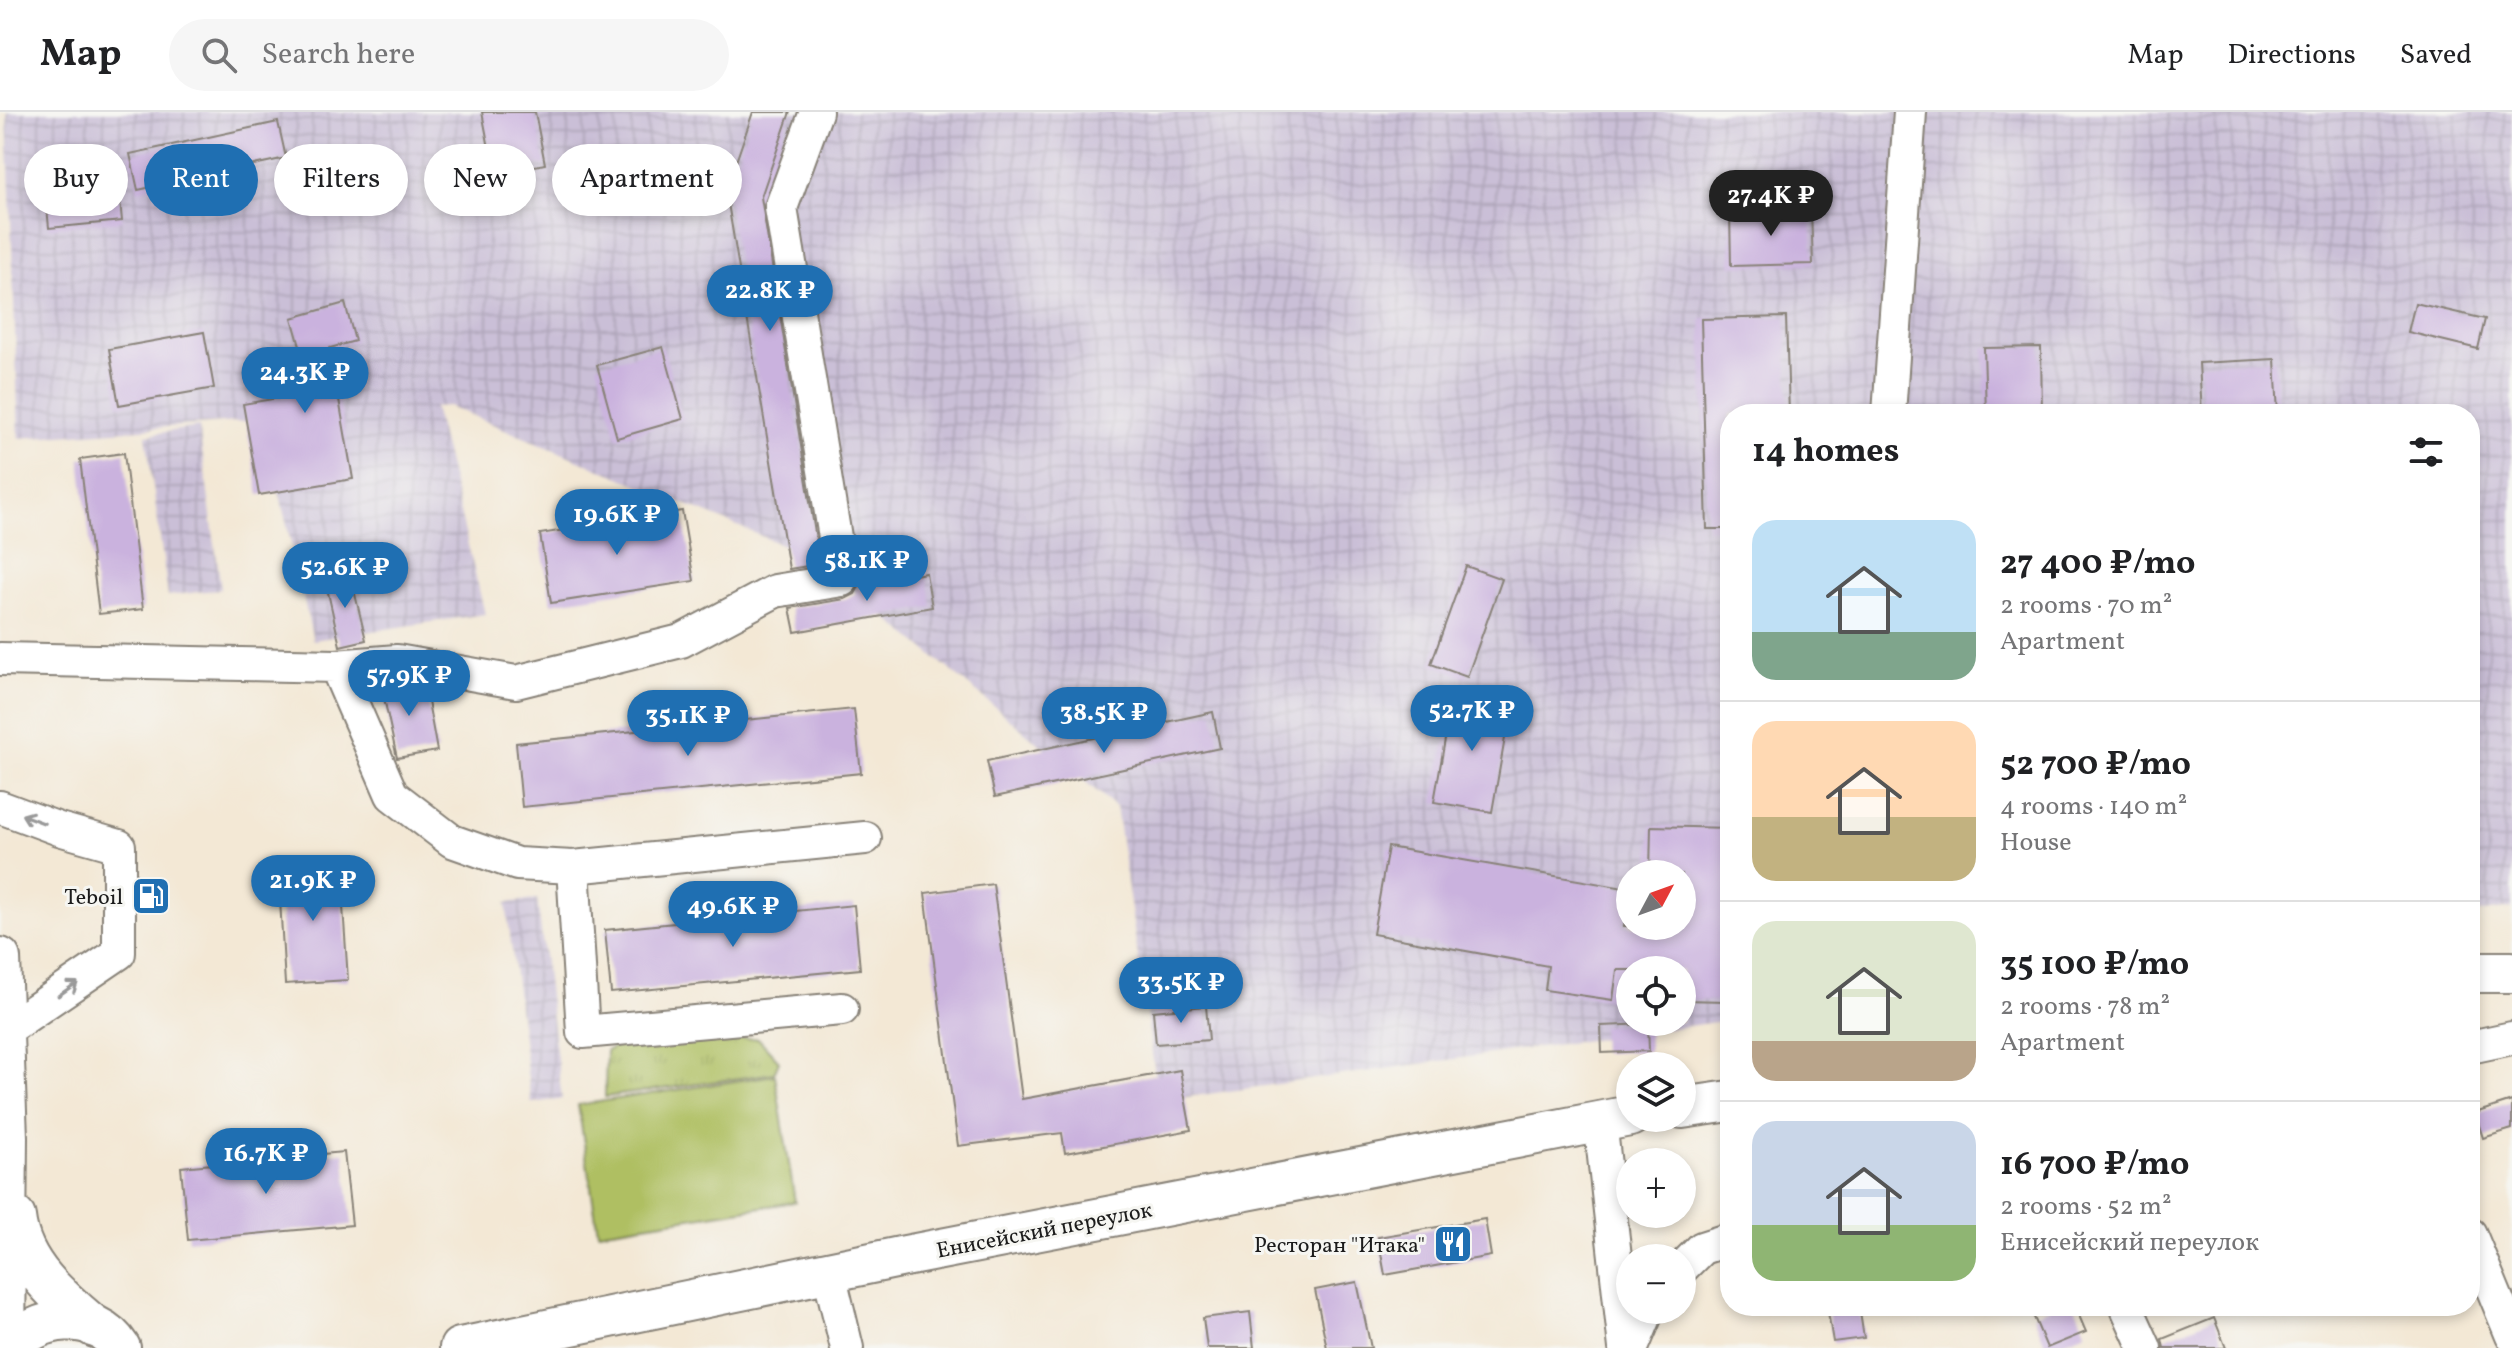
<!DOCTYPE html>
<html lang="en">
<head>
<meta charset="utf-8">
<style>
	:root { --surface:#fff; --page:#f6f6f6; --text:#202124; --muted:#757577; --line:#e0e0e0; --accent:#1f6fb2 }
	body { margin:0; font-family:Vollkorn,serif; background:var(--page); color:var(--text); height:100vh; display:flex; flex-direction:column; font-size:30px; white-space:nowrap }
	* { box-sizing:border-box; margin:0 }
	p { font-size:26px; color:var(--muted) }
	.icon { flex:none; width:44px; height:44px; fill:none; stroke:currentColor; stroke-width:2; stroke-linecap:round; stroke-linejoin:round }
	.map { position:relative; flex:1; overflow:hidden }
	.details { position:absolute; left:1720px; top:292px; width:760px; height:912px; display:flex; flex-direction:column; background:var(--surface); border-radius:32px; box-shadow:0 4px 12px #0003 }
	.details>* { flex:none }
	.top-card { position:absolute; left:24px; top:32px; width:760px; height:72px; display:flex; gap:16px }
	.needle { width:52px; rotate:49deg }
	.fabs { position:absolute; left:1616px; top:748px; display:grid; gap:16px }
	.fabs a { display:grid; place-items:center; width:80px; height:80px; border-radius:50%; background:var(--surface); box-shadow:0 4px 12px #0003; font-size:40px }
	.price { position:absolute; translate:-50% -68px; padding:0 18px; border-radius:28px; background:var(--accent); color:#fff; font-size:26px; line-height:52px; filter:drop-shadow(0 2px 4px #0008) }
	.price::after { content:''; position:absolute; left:50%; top:48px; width:24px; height:18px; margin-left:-12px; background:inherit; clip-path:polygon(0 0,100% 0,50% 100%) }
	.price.on { background:#222; color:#fff }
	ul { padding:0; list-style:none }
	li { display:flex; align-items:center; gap:24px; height:200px; padding:0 32px }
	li+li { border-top:2px solid var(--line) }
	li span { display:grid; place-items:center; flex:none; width:224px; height:160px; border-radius:24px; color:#555 }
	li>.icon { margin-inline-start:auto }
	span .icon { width:96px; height:96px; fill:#fffc; stroke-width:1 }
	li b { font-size:34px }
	h2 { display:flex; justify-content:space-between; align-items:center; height:96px; padding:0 32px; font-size:34px }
	.pill { padding:0 28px; border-radius:36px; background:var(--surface); box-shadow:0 4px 12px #0003; font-size:28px; line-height:72px }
	.pill.on { background:var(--accent); color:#fff }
	header { display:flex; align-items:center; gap:48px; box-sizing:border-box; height:112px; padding:0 40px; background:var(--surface); border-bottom:2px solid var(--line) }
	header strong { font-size:38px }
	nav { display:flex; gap:44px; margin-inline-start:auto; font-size:28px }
	.search { width:560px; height:72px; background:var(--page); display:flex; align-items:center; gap:20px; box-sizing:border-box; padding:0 28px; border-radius:44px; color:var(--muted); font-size:30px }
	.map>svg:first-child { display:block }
	.industrial { fill:url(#industrial-grid); fill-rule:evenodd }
	.grass { fill:url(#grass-tufts); stroke:#666e3f; stroke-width:2 }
	.pitch { fill:#afbf62; stroke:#666e3f; stroke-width:2 }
	.building { fill:#cab2de }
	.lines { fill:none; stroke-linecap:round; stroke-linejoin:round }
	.minor-casing { stroke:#888278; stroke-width:36 }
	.major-casing { stroke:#888278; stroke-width:44 }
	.minor { stroke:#fff; stroke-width:32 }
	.major { stroke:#fff; stroke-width:40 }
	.oneway { stroke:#999 }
	.labels { text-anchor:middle; stroke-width:6; stroke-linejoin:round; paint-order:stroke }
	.poi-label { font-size:22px; fill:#1c1c1c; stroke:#f6f6f2; text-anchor:end }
	.street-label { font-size:22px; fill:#1c1c1c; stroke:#f6f6f2 }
</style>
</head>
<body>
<header>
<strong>Map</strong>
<div class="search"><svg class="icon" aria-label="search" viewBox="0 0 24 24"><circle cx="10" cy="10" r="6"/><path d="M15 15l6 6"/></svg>Search here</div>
<nav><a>Map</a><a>Directions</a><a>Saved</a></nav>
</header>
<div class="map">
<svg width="2512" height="1236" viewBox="0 0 2512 1236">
	<defs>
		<pattern id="industrial-grid" width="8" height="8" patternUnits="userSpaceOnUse" patternTransform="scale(2)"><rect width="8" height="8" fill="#cabfd7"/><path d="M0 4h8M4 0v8" fill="none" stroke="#ada4b8"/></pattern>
		<pattern id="grass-tufts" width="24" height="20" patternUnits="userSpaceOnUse" patternTransform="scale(2)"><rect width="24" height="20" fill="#afbf62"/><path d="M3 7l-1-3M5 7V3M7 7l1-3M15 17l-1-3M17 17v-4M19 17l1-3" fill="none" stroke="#96a454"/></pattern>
	</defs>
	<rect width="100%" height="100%" fill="#f6f6f2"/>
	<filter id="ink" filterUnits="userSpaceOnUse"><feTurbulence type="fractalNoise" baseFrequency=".0125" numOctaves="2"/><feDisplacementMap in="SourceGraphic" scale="16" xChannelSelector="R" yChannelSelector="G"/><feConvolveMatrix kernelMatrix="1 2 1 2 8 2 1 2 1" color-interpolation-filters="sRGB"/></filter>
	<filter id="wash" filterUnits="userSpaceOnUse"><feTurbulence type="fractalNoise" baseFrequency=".006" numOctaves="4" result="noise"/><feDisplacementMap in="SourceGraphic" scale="32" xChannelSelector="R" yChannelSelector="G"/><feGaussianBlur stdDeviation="1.8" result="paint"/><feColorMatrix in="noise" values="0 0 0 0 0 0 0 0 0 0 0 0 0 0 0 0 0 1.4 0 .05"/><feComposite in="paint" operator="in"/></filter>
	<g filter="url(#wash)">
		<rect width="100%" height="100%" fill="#f3e8d5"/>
		<g class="industrial">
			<path d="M7,0h2505v796l-42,6v-500h-740v606l-571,81 -43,-294 -302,-249 -365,-152 -15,1 51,207 -172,26 -50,-220 -244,18zM1630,762h52v52h-52zM1630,858h52v52h-52z"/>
			<polygon points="199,315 221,477 168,484 146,323"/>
			<polygon points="537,787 562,987 531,991 506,791"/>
		</g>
		<polygon class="grass" points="758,926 779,949 774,961 605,985 606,939 618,933"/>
		<polygon class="pitch" points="775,963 795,1090 598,1120 578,993"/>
		<g id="blocks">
			<g class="building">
				<polygon points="482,0 535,0 545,52 494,62"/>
				<polygon points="753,0 790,0 761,85 820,452 789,457 726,79"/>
				<polygon points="278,10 286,46 138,78 130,42"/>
				<polygon points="118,67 122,109 49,116 45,74"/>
				<polygon points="1811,98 1813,152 1731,154 1730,100"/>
				<polygon points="345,191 355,229 330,236 353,367 259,383 243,292 313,280 292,206"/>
				<polygon points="2415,191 2485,207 2478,237 2408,220"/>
				<polygon points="1786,205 1789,302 1730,302 1730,417 1707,417 1701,207"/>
				<polygon points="204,220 214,276 119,293 109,237"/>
				<polygon points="663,235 683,307 617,326 597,253"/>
				<polygon points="2041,235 2042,302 1986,302 1984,236"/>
				<polygon points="2275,247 2278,302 2202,302 2199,251"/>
				<polygon points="124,341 143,497 99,502 80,347"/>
				<polygon points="682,399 694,469 551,491 540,422"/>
				<polygon points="1466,454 1502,467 1467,565 1431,552"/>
				<polygon points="350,461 366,528 340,534 325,467"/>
				<polygon points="926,461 932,495 795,520 790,496 845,487 855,482 860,473"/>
				<polygon points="400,569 425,573 437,639 397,646 381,572"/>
				<polygon points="1453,582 1511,592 1492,700 1434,690"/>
				<polygon points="854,597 861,661 522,695 516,631"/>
				<polygon points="1213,600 1220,636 995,685 987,649"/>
				<polygon points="1651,714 1729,716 1726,889 1682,888 1682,858 1617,858 1613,888 1545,878 1548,854 1373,822 1388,735 1630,777 1624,814 1682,814 1682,762 1650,762"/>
				<polygon points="340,750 348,868 285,872 278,754"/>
				<polygon points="993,772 1022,987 1180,958 1191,1018 1065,1041 1062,1021 958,1034 925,781"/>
				<polygon points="854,793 860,857 611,881 605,818"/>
				<polygon points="1206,894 1209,928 1156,932 1153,899"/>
				<polygon points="1648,912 1649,939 1602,941 1601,914"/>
				<polygon points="2512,989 2512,1017 2483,1026 2475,1001"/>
				<polygon points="344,1040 352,1113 188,1128 181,1055"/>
				<polygon points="1485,1107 1491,1144 1385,1163 1378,1125"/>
				<polygon points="1357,1170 1371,1236 1327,1236 1315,1178"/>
				<polygon points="1827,1194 1859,1194 1864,1226 1833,1230"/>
				<polygon points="2055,1194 2075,1194 2086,1220 2047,1236 2033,1203"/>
				<polygon points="1250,1200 1254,1236 1207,1236 1203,1206"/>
				<polygon points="2214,1206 2226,1236 2164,1236 2162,1227"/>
			</g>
		</g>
	</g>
	<g filter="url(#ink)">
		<use href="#blocks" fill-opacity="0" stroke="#888278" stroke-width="2"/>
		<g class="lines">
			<defs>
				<g id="minor">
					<polyline points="1889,302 1910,0"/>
					<polyline points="0,547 336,554 392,683 452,729 517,752 573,755 583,920 842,897"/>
					<polyline points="336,554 397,549 516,570 681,529 775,479 842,468 781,96 816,0"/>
					<polyline points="0,695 59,717 119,734 119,841 3,920"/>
					<polyline points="573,755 865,726"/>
					<polyline points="2470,935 2512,926"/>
					<polyline points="1600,1008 1625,1236"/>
					<polyline points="2470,1122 2512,1224"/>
					<polyline points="1682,1156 1702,1136 1730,1127"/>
					<polyline points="829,1161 847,1236"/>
					<polyline points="2126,1194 2145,1236"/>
					<polyline points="1632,1236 1648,1198"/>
				</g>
				<g id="major">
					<polyline points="0,846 7,1025 5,1236"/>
					<polyline points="2470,860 2512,860"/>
					<polyline points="1682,996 1730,989"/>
					<path d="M15,1105c5,48 45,81 80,110"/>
					<path d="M11,1236c25,-33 84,-40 109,0"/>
					<polyline points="460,1236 905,1144 1630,1004"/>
				</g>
			</defs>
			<use href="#minor" class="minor-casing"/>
			<use href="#major" class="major-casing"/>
			<use href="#minor" class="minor"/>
			<use href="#major" class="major"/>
		</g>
		<defs><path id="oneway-shaft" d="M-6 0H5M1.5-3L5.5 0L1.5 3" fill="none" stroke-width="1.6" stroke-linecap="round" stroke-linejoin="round" transform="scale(2)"/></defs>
		<g class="oneway">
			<use href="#oneway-shaft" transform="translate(33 707) rotate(-159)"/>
			<use href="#oneway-shaft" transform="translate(68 877) rotate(-35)"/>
		</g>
	</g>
	<defs>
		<symbol id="fuel-square" viewBox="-11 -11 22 22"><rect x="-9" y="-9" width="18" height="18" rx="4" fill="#1f6fb2" stroke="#f6f6f2"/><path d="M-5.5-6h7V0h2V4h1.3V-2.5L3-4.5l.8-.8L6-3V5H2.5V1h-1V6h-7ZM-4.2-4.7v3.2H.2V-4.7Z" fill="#fff"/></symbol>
		<symbol id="restaurant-square" viewBox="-11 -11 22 22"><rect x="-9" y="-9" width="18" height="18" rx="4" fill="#1f6fb2" stroke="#f6f6f2"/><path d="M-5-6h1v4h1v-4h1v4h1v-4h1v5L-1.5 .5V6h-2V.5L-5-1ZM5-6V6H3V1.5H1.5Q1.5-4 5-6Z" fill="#fff"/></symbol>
	</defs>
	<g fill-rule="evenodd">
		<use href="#fuel-square" x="129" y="762" width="44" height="44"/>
		<use href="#restaurant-square" x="1431" y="1110" width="44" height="44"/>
	</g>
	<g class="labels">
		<g class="poi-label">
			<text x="123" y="792">Teboil</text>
			<text x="1425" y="1140">Ресторан "Итака"</text>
		</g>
		<g class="street-label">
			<text transform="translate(1044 1117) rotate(-11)" y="8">Енисейский переулок</text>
		</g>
	</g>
</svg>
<div class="fabs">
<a><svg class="needle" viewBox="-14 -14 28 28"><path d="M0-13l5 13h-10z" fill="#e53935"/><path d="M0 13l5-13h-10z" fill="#757577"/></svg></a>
<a><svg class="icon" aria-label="locate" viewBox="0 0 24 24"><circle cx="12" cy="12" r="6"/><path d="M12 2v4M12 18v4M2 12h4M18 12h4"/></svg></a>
<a><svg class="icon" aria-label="layers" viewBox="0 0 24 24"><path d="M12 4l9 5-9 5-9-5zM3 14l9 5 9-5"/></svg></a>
<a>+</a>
<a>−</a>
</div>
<b class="price on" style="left:1771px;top:126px">27.4K ₽</b>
<b class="price" style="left:770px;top:221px">22.8K ₽</b>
<b class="price" style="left:305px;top:303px">24.3K ₽</b>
<b class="price" style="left:617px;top:445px">19.6K ₽</b>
<b class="price" style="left:867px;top:491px">58.1K ₽</b>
<b class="price" style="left:345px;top:498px">52.6K ₽</b>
<b class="price" style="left:409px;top:606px">57.9K ₽</b>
<b class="price" style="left:1472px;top:641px">52.7K ₽</b>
<b class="price" style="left:1104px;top:643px">38.5K ₽</b>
<b class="price" style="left:688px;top:646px">35.1K ₽</b>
<b class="price" style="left:313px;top:811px">21.9K ₽</b>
<b class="price" style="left:733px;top:837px">49.6K ₽</b>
<b class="price" style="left:1181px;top:913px">33.5K ₽</b>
<b class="price" style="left:266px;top:1084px">16.7K ₽</b>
<div class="top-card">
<a class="pill">Buy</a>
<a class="pill on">Rent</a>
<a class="pill">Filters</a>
<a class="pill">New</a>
<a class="pill">Apartment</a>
</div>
<section class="details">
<h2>14 homes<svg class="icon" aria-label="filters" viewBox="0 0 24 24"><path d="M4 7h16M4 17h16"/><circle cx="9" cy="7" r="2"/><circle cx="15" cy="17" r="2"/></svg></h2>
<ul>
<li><span style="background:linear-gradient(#bfe0f5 70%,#7fa58c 0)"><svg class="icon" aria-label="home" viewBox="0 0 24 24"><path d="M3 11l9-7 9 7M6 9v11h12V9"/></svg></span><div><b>27 400 ₽/mo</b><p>2 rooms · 70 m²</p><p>Apartment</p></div></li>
<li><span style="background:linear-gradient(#ffd9b3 60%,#c2b280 0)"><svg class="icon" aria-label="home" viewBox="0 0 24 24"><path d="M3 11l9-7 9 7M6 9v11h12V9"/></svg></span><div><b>52 700 ₽/mo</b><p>4 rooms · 140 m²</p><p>House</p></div></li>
<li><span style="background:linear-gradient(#dfe7d0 75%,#b9a48a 0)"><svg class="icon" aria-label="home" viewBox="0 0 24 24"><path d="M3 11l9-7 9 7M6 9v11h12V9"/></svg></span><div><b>35 100 ₽/mo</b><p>2 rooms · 78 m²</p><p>Apartment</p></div></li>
<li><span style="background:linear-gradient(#c9d6e8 65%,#8fb573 0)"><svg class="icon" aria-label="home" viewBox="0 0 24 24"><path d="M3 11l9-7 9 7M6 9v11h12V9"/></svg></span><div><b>16 700 ₽/mo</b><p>2 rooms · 52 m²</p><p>Енисейский переулок</p></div></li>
</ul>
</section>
</div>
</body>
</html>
